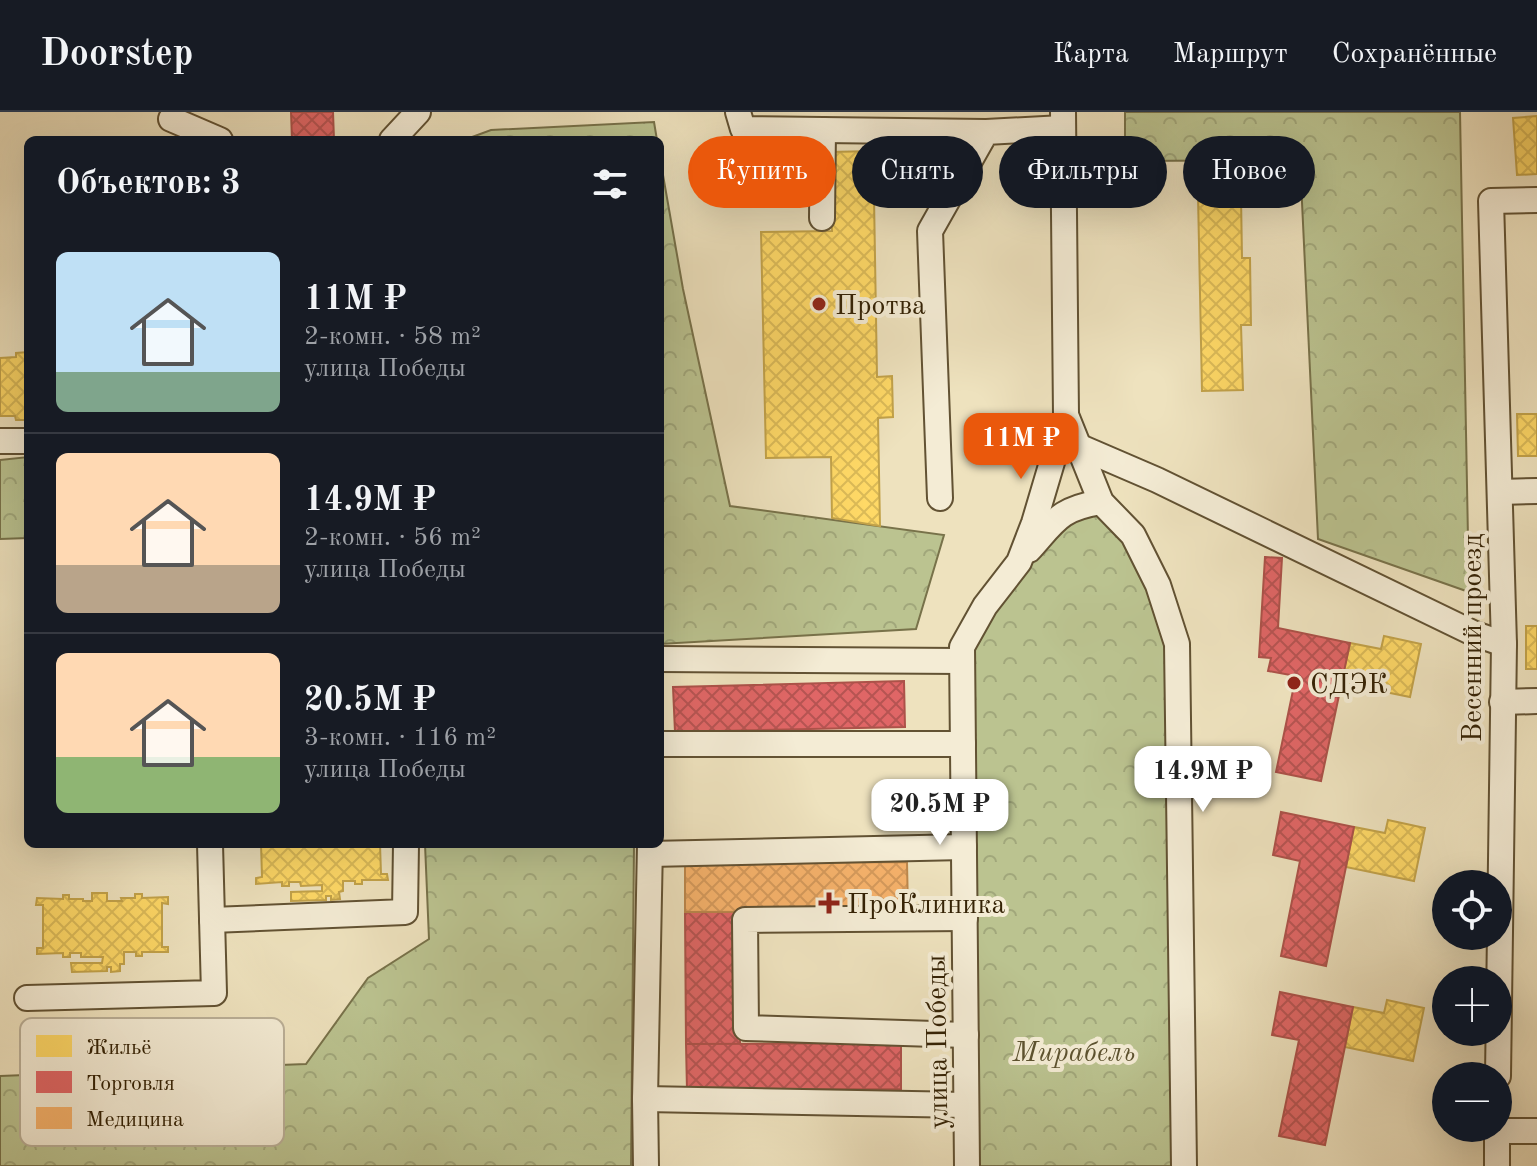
<!DOCTYPE html>
<html lang="ru">
<head>
<meta charset="utf-8">
<style>
	:root { --surface:#171b24; --page:#242831; --text:#f1f3f6; --muted:#9ea1a6; --line:#363941; --accent:#ea580c }
	body { margin:0; font-family:"Old Standard TT",serif; background:var(--page); color:var(--text); height:100vh; display:flex; flex-direction:column; font-size:30px; white-space:nowrap }
	* { box-sizing:border-box; margin:0 }
	p { font-size:26px; color:var(--muted) }
	.icon { flex:none; width:44px; height:44px; fill:none; stroke:currentColor; stroke-width:2; stroke-linecap:round; stroke-linejoin:round }
	.map { position:relative; flex:1; overflow:hidden }
	.details { position:absolute; left:24px; top:24px; width:640px; height:712px; display:flex; flex-direction:column; background:var(--surface); border-radius:12px; box-shadow:0 8px 32px #0002 }
	.details>* { flex:none }
	.guide { position:absolute; left:688px; top:24px; width:728px; height:72px; display:flex; gap:16px }
	.controls { position:absolute; left:1432px; top:758px; display:grid; gap:16px }
	.controls a { display:grid; place-items:center; width:80px; height:80px; border-radius:50%; background:var(--surface); box-shadow:0 8px 32px #0002; font-size:40px }
	.price { position:absolute; translate:-50% -68px; padding:0 18px; border-radius:16px; background:#fff; color:#222; font-size:26px; line-height:52px; filter:drop-shadow(0 2px 4px #0008) }
	.price::after { content:''; position:absolute; left:50%; top:48px; width:24px; height:18px; margin-left:-12px; background:inherit; clip-path:polygon(0 0,100% 0,50% 100%) }
	.price.selected { background:var(--accent); color:#fff }
	ul { padding:0; list-style:none }
	li { display:flex; align-items:center; gap:24px; height:200px; padding:0 32px }
	li+li { border-top:2px solid var(--line) }
	li span { display:grid; place-items:center; flex:none; width:224px; height:160px; border-radius:12px; color:#555 }
	li>.icon { margin-inline-start:auto }
	span .icon { width:96px; height:96px; fill:#fffc; stroke-width:1 }
	li b { font-size:34px }
	h2 { display:flex; justify-content:space-between; align-items:center; height:96px; padding:0 32px; font-size:34px }
	.chip { padding:0 28px; border-radius:36px; background:var(--surface); box-shadow:0 8px 32px #0002; font-size:28px; line-height:72px }
	.chip.selected { background:var(--accent); color:#fff }
	header { display:flex; align-items:center; gap:48px; box-sizing:border-box; height:112px; padding:0 40px; background:var(--surface); border-bottom:2px solid var(--line) }
	header strong { font-size:38px }
	nav { display:flex; gap:44px; margin-inline-start:auto; font-size:28px }
	.map>svg:first-child { display:block }
	.forest { fill:url(#forest-crowns); stroke:#78724a; stroke-width:2 }
	.homes { fill:url(#homes-cross-hatch); stroke:#c2a249; stroke-width:2 }
	.shops { fill:url(#shops-cross-hatch); stroke:#ac5249; stroke-width:2 }
	.health { fill:url(#health-cross-hatch); stroke:#bc874c; stroke-width:2 }
	.lines { fill:none; stroke-linecap:round; stroke-linejoin:round }
	.minor-casing { stroke:#625233; stroke-width:28 }
	.minor { stroke:#f4ecd5; stroke-width:24 }
	.poi-dot { fill:#8f2418; stroke:#f4ecd5; stroke-width:3 }
	.labels { text-anchor:middle; stroke-width:8; stroke-linejoin:round; paint-order:stroke }
	.poi-label { font-size:28px; fill:#342205; stroke:#f4ecd5; text-anchor:start }
	.street-label { font-size:28px; fill:#342205; stroke:#f4ecd5 }
	.park-label { font-size:28px; font-style:italic; fill:#5c522f; stroke:#f4ecd5 }
	.key { fill:#f4ecd5; stroke:#baaf97; stroke-width:2 }
	.key-label { font-size:22px; fill:#342205 }
</style>
</head>
<body>
<header>
<strong>Doorstep</strong>
<nav><a>Карта</a><a>Маршрут</a><a>Сохранённые</a></nav>
</header>
<div class="map">
<svg width="1537" height="1054" viewBox="0 0 1537 1054">
	<defs>
		<pattern id="forest-crowns" width="20" height="18" patternUnits="userSpaceOnUse" patternTransform="scale(2)"><rect width="20" height="18" fill="#bbc390"/><path d="M2 6a3 3 0 1 1 6 0M12 15a3 3 0 1 1 6 0" fill="none" stroke="#a1a77b"/></pattern>
		<pattern id="homes-cross-hatch" width="8" height="8" patternUnits="userSpaceOnUse" patternTransform="scale(2)"><rect width="8" height="8" fill="#ffd966"/><path d="M0 0l8 8M0 8l8-8" fill="none" stroke="#dbba57"/></pattern>
		<pattern id="shops-cross-hatch" width="8" height="8" patternUnits="userSpaceOnUse" patternTransform="scale(2)"><rect width="8" height="8" fill="#e06666"/><path d="M0 0l8 8M0 8l8-8" fill="none" stroke="#b65452"/></pattern>
		<pattern id="health-cross-hatch" width="8" height="8" patternUnits="userSpaceOnUse" patternTransform="scale(2)"><rect width="8" height="8" fill="#f6b26b"/><path d="M0 0l8 8M0 8l8-8" fill="none" stroke="#d4995b"/></pattern>
	</defs>
	<rect width="100%" height="100%" fill="#eee2be"/>
	<filter id="stains"><feTurbulence type="fractalNoise" baseFrequency=".0025" numOctaves="4"/><feColorMatrix values="0 0 0 0 .2 0 0 0 0 .09 0 0 0 0 .02 0 0 0 .5 -.17"/></filter>
	<radialGradient id="worn" r=".72"><stop offset=".6" stop-color="#630" stop-opacity="0"/><stop offset="1" stop-color="#630" stop-opacity=".3"/></radialGradient>
	<g class="forest">
		<polygon points="1125,0 1460,0 1469,480 1318,427 1300,48 1125,49"/>
		<polygon points="654,10 657,28 464,28 491,18"/>
		<polygon points="660,46 683,177 730,394 944,423 916,517 660,532"/>
		<polygon points="28,345 28,426 0,427 0,348"/>
		<polygon points="1101,390 1133,423 1177,532 1183,1054 967,1054 962,535 1060,403"/>
		<polygon points="425,732 634,732 631,1054 0,1054 0,964 306,952 368,866 429,827"/>
	</g>
	<g class="homes">
		<polygon points="1537,4 1537,62 1517,63 1513,6"/>
		<polygon points="918,38 919,84 874,85 877,265 892,264 893,305 878,306 880,414 832,406 831,345 766,346 761,120 832,119 830,40"/>
		<polygon points="1198,84 1241,84 1242,146 1250,146 1251,213 1241,213 1243,278 1202,279"/>
		<polygon points="28,240 28,308 16,308 15,304 0,304 0,246 16,245 16,241"/>
		<polygon points="1517,302 1537,302 1537,344 1518,344"/>
		<rect x="1526" y="514" width="11" height="43"/>
		<polygon points="1384,524 1421,532 1410,585 1341,571 1350,531 1381,537"/>
		<polygon points="1388,708 1425,716 1414,769 1346,755 1354,715 1385,721"/>
		<polygon points="261,732 380,732 381,762 387,762 388,768 362,768 362,772 355,772 355,769 343,769 343,779 339,780 340,787 331,788 331,784 326,784 326,788 291,789 291,780 322,779 322,773 301,774 300,770 289,770 289,774 282,774 282,770 256,772 256,766 262,765"/>
		<polygon points="92,781 107,781 107,789 122,789 121,786 135,786 135,782 142,782 142,786 168,785 168,792 162,791 162,835 168,835 168,840 142,840 142,844 136,844 136,840 124,840 124,852 120,852 120,859 111,860 111,855 107,855 107,859 72,860 71,851 102,851 103,845 81,845 81,841 70,841 70,845 63,845 63,841 37,842 37,836 43,836 43,793 36,793 37,786 63,787 63,783 69,783 69,787 83,787 83,789 92,789"/>
		<polygon points="1387,888 1424,896 1413,949 1345,935 1353,895 1384,901"/>
	</g>
	<g class="shops">
		<polygon points="291,0 333,0 334,28 292,28"/>
		<polygon points="1265,445 1282,446 1278,516 1350,531 1321,669 1276,660 1296,564 1268,559 1271,546 1259,545"/>
		<polygon points="904,569 905,615 675,620 673,575"/>
		<polygon points="1281,700 1354,715 1326,854 1281,844 1300,749 1273,743"/>
		<polygon points="685,800 739,800 740,932 686,932"/>
		<polygon points="1280,880 1353,895 1325,1033 1279,1024 1299,928 1272,923"/>
		<polygon points="901,931 901,977 687,978 686,932"/>
	</g>
	<polygon class="health" points="907,750 908,799 685,800 685,751"/>
	<g class="lines">
		<defs>
			<g id="minor">
				<polyline points="738,0 743,17 986,20"/>
				<polyline points="171,7 220,28"/>
				<polyline points="392,28 418,0"/>
				<polyline points="822,106 823,18"/>
				<polyline points="1066,303 1101,390 1133,423 1158,473 1177,532 1184,1054"/>
				<polyline points="0,329 28,329"/>
				<polyline points="1078,334 1157,368 1475,522 1504,532"/>
				<polyline points="1500,380 1537,379"/>
				<polyline points="940,386 930,119 986,20 1063,16"/>
				<path d="M1029,438c27,-30 30,-41 72,-48"/>
				<polyline points="660,547 962,549"/>
				<polyline points="1502,590 1537,589"/>
				<polyline points="660,632 963,632"/>
				<polyline points="650,742 964,735"/>
				<polyline points="965,806 745,808 746,916 966,923"/>
				<polyline points="212,808 405,800 406,732"/>
				<polyline points="27,886 214,881 210,732"/>
				<polyline points="1498,964 1504,532 1491,89 1537,88"/>
				<polyline points="645,987 966,993"/>
				<polyline points="1497,1019 1537,1019"/>
				<polyline points="646,1054 645,987 650,732"/>
				<polyline points="967,1054 962,535 985,494 1019,450 1034,411 1066,303 1063,0"/>
				<polyline points="1497,1054 1497,1016"/>
			</g>
		</defs>
		<use href="#minor" class="minor-casing"/>
		<use href="#minor" class="minor"/>
	</g>
	<g class="poi-dot">
		<circle cx="819" cy="192" r="8"/>
		<circle cx="1294" cy="571" r="8"/>
		<path d="M825 779h8v8h8v8h-8v8h-8v-8h-8v-8h8z"/>
	</g>
	<g class="labels">
		<g class="poi-label">
			<text x="835" y="202">Протва</text>
			<text x="1310" y="581">СДЭК</text>
			<text x="847" y="801">ПроКлиника</text>
		</g>
		<g class="street-label">
			<text transform="translate(1471 526) rotate(-90)" y="10">Весенний проезд</text>
			<text transform="translate(936 930) rotate(-91)" y="10">улица Победы</text>
		</g>
		<g class="park-label">
			<text x="1074" y="949">Мирабель</text>
		</g>
	</g>
	<rect x="20" y="906" width="264" height="128" rx="12" class="key"/>
	<rect x="36" y="923" width="36" height="22" fill="#ffd966"/>
	<rect x="36" y="959" width="36" height="22" fill="#e06666"/>
	<rect x="36" y="995" width="36" height="22" fill="#f6b26b"/>
	<g class="key-label">
		<text x="86" y="942">Жильё</text>
		<text x="86" y="978">Торговля</text>
		<text x="86" y="1014">Медицина</text>
	</g>
	<rect width="100%" height="100%" filter="url(#stains)"/>
	<rect width="100%" height="100%" fill="url(#worn)"/>
</svg>
<div class="controls">
<a><svg class="icon" aria-label="locate" viewBox="0 0 24 24"><circle cx="12" cy="12" r="6"/><path d="M12 2v4M12 18v4M2 12h4M18 12h4"/></svg></a>
<a>+</a>
<a>−</a>
</div>
<b class="price selected" style="left:1021px;top:369px">11M ₽</b>
<b class="price" style="left:1203px;top:702px">14.9M ₽</b>
<b class="price" style="left:940px;top:735px">20.5M ₽</b>
<div class="guide">
<a class="chip selected">Купить</a>
<a class="chip">Снять</a>
<a class="chip">Фильтры</a>
<a class="chip">Новое</a>
</div>
<section class="details">
<h2>Объектов: 3<svg class="icon" aria-label="filters" viewBox="0 0 24 24"><path d="M4 7h16M4 17h16"/><circle cx="9" cy="7" r="2"/><circle cx="15" cy="17" r="2"/></svg></h2>
<ul>
<li><span style="background:linear-gradient(#bfe0f5 75%,#7fa58c 0)"><svg class="icon" aria-label="home" viewBox="0 0 24 24"><path d="M3 11l9-7 9 7M6 9v11h12V9"/></svg></span><div><b>11M ₽</b><p>2-комн. · 58 m²</p><p>улица Победы</p></div></li>
<li><span style="background:linear-gradient(#ffd9b3 70%,#b9a48a 0)"><svg class="icon" aria-label="home" viewBox="0 0 24 24"><path d="M3 11l9-7 9 7M6 9v11h12V9"/></svg></span><div><b>14.9M ₽</b><p>2-комн. · 56 m²</p><p>улица Победы</p></div></li>
<li><span style="background:linear-gradient(#ffd9b3 65%,#8fb573 0)"><svg class="icon" aria-label="home" viewBox="0 0 24 24"><path d="M3 11l9-7 9 7M6 9v11h12V9"/></svg></span><div><b>20.5M ₽</b><p>3-комн. · 116 m²</p><p>улица Победы</p></div></li>
</ul>
</section>
</div>
</body>
</html>
